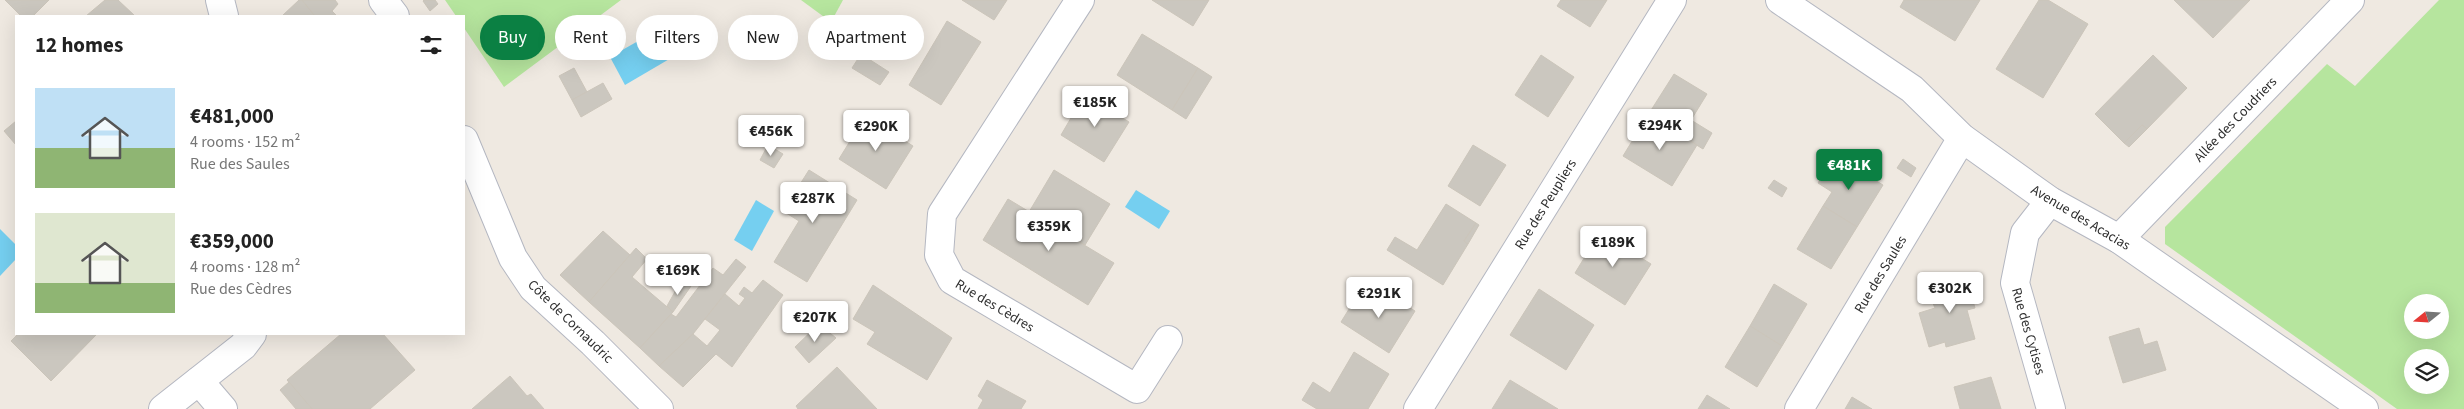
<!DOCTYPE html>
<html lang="en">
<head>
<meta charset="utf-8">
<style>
	:root { --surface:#fff; --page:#f2f2f2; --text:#222; --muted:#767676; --accent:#0b8043 }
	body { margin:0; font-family:"Source Sans 3",sans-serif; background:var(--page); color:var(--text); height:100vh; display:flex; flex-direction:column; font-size:19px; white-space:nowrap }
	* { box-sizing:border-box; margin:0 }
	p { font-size:16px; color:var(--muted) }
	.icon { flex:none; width:28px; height:28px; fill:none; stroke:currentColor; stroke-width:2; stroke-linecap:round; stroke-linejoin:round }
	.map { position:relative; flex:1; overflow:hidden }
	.drawer { position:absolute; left:15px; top:15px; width:450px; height:320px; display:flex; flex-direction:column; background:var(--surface); border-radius:0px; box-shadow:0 5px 20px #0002 }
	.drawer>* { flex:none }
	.guide { position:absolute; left:480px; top:15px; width:475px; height:45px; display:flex; gap:10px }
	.needle { width:32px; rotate:252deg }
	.buttons { position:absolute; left:2404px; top:294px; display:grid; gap:10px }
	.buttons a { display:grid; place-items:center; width:45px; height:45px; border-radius:50%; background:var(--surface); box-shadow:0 5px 20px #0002; font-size:25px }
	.price { position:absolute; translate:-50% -42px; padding:0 11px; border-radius:5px; background:#fff; color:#222; font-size:16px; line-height:32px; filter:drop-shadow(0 1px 2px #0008) }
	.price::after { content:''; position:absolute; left:50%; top:30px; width:15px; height:11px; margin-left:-8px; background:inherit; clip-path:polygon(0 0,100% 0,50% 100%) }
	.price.selected { background:var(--accent); color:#fff }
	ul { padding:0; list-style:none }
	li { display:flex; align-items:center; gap:15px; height:125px; padding:0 20px }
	li span { display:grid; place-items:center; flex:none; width:140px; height:100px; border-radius:0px; color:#555 }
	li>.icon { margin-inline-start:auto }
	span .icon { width:60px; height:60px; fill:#fffc; stroke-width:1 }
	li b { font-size:21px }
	h2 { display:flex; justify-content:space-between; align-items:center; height:60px; padding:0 20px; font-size:21px }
	.chip { padding:0 18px; border-radius:22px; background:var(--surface); box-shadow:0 5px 20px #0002; font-size:18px; line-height:45px }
	.chip.selected { background:var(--accent); color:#fff }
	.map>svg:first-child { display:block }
	.green { fill:#b6e59e; fill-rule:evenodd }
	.water { fill:#75cff0 }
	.building { fill:#cbc7bf; stroke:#cbc5ba }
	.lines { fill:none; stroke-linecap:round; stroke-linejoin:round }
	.minor-casing { stroke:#b4b7c1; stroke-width:30 }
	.minor { stroke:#fff; stroke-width:28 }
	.labels { text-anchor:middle; stroke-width:4; stroke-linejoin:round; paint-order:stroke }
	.street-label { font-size:14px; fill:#2e2e2e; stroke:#fff }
</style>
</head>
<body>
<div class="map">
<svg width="2464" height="409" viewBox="0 0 2464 409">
	<rect width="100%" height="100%" fill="#efe9e1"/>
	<g class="green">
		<polygon points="445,0 621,0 504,87 464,28 464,16 456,16"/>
		<polygon points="801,0 843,0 831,22"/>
		<path d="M2439,0h25v409h-67l-232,-165v-17l162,-163 28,22zM2440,302v28h-28v-28zM2412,358h28v27h-28z"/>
	</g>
	<g class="water">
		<polygon points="668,24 683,51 625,85 610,57"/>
		<polygon points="1136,190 1170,211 1159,229 1125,207"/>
		<polygon points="756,200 774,211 752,251 734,240"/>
		<polygon points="0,229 16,245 16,259 0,276"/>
	</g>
	<g class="building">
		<polygon points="5,0 49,0 33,16 21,16"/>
		<polygon points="105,0 118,0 135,16 86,16"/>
		<polygon points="299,0 302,0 315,16 282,16"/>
		<polygon points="302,0 335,0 338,4 332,11 337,16 315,16"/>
		<polygon points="424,0 435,0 438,4 430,11 423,1"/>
		<polygon points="962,0 1007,0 994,20"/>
		<polygon points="1152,0 1209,0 1193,26"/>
		<polygon points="1561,0 1607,0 1590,27 1557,6"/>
		<polygon points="1904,0 1980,0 1955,41 1900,7"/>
		<polygon points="2039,0 2048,0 2088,24 2043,98 1996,69"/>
		<polygon points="2174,0 2250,0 2213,38"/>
		<polygon points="947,21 981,42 941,105 909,85"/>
		<polygon points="1142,34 1198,68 1172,110 1117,75"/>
		<polygon points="861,54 889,72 880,85 852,68"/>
		<polygon points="1541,55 1574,77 1548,117 1515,95"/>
		<polygon points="2153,55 2187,88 2147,129 2142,125 2124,143 2095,114"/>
		<polygon points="574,68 587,92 572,100 559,76"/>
		<polygon points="1198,68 1212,77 1186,119 1172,110"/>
		<polygon points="1674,74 1707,94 1691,120 1712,133 1703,149 1648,115"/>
		<polygon points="603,83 612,99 581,117 572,100"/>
		<polygon points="1085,94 1129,122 1104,162 1061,135"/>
		<polygon points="868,112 874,116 872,120 913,146 886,189 839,159"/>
		<polygon points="1648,115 1697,145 1672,186 1623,156"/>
		<polygon points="16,121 16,145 4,131"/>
		<polygon points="2142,125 2147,129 2129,147 2124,143"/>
		<polygon points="768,145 783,154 774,168 760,160"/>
		<polygon points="1473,145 1506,165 1480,206 1448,186"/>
		<polygon points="1835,156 1883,185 1857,227 1823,206 1832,192 1818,183"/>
		<polygon points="1903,159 1916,168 1911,177 1897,168"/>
		<polygon points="809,170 857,200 807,282 774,262 799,221 783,211"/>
		<polygon points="1054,170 1110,204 1085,245 1029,212"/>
		<polygon points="1774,180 1787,188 1782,197 1768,188"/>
		<polygon points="1008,199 1114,263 1088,305 983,240"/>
		<polygon points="1446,204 1476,223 1464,241 1468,244 1443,285 1387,250 1395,237 1417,250"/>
		<polygon points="1823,206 1857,227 1831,269 1797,249"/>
		<polygon points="1476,223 1479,225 1468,244 1464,241"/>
		<polygon points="603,231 630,255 589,302 560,275"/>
		<polygon points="1600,232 1651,264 1625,305 1575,273"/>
		<polygon points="636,248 647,259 632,277 673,312 640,348 589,302"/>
		<polygon points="736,259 746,267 693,334 659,366 640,348 671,314 676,317 713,268 723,275"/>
		<polygon points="1965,273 1975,308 1967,310 1975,339 1946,347 1945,342 1929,347 1919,313 1935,308 1932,301 1946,297 1941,279"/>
		<polygon points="1941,279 1946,297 1932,301 1927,283"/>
		<polygon points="763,280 783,295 732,367 716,354 683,387 659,366 693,334 707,346 720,330 705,319 725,294 739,306 745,298 739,294 744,287 752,293"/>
		<polygon points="681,281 691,286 673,312 667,306"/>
		<polygon points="1774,284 1807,304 1782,346 1750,326"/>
		<polygon points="873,285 952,338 927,380 867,344 875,332 853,319"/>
		<polygon points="1539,289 1594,325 1566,370 1510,335"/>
		<polygon points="1382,290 1415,311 1389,353 1341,322 1359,293 1374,302"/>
		<polygon points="819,324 836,338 809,363 795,347"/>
		<polygon points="1750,326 1782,346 1757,387 1725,367"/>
		<polygon points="2139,328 2144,345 2157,341 2166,370 2123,383 2109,337"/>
		<polygon points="18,334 97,334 51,381 11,341"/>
		<polygon points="341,334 383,334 415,370 370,409 312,409 287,380"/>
		<polygon points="1354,352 1389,374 1368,409 1317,409 1302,400 1313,382 1330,393"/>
		<polygon points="837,367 877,409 798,409 796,406"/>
		<polygon points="510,376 527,396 531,394 544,409 472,409"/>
		<polygon points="1991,377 2001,409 1960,409 1954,387"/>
		<polygon points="987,380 1026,401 1021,409 978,409 983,400 978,396"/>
		<polygon points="1510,380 1558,409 1492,409"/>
		<polygon points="289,382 312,409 296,409 280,390"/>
		<polygon points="1707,395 1730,409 1698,409"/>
		<polygon points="1852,397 1872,409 1845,409"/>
	</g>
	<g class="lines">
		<defs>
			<g id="minor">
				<polyline points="220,0 224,16"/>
				<polyline points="383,0 395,16"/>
				<polyline points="1080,0 942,214 939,255 952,280 1137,389 1168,340"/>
				<polyline points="1780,0 1912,89 1962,138 2050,201 2119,239 2364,409"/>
				<polyline points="464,140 513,258 533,288 593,343 659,409"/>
				<polyline points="2050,201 2025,233 2015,283 2051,409"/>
				<polyline points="2119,239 2350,0"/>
				<polyline points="199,381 223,409"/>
				<polyline points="163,409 243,346 252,334"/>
				<polyline points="1418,409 1672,0"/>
				<polyline points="1799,409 1962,138"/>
			</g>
		</defs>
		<use href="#minor" class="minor-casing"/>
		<use href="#minor" class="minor"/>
	</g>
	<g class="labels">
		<g class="street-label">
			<text transform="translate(2235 119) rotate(-46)" y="5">Allée des Coudriers</text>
			<text transform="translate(1545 204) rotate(-58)" y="5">Rue des Peupliers</text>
			<text transform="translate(2081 217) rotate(31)" y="5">Avenue des Acacias</text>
			<text transform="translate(1880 274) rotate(-59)" y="5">Rue des Saules</text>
			<text transform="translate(995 305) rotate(31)" y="5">Rue des Cèdres</text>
			<text transform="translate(571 321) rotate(44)" y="5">Côte de Cornaudric</text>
			<text transform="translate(2029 331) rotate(74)" y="5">Rue des Cytises</text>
		</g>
	</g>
</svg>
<div class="buttons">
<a><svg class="needle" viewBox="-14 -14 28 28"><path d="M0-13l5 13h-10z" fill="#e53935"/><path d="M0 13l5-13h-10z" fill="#767676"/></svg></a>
<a><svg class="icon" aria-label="layers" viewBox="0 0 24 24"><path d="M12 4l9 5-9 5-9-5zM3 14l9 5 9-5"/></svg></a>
</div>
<b class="price" style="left:1095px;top:128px">€185K</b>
<b class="price" style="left:1660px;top:151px">€294K</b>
<b class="price" style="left:876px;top:152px">€290K</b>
<b class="price" style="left:771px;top:157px">€456K</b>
<b class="price selected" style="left:1849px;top:191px">€481K</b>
<b class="price" style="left:813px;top:224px">€287K</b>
<b class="price" style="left:1049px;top:252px">€359K</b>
<b class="price" style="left:1613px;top:268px">€189K</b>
<b class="price" style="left:678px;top:296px">€169K</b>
<b class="price" style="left:1950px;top:314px">€302K</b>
<b class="price" style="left:1379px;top:319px">€291K</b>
<b class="price" style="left:815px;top:343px">€207K</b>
<div class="guide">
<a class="chip selected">Buy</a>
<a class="chip">Rent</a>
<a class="chip">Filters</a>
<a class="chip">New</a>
<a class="chip">Apartment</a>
</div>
<section class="drawer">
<h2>12 homes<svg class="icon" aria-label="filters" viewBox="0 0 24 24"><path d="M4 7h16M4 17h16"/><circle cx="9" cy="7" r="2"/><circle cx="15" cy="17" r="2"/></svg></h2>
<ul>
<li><span style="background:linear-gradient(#bfe0f5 60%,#8fb573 0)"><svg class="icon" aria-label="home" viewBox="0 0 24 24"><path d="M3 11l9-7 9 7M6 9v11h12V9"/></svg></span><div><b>€481,000</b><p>4 rooms · 152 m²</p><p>Rue des Saules</p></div></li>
<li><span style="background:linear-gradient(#dfe7d0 70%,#8fb573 0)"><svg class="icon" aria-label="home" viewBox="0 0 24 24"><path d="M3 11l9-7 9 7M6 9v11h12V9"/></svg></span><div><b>€359,000</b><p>4 rooms · 128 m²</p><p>Rue des Cèdres</p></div></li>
</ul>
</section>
</div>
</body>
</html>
